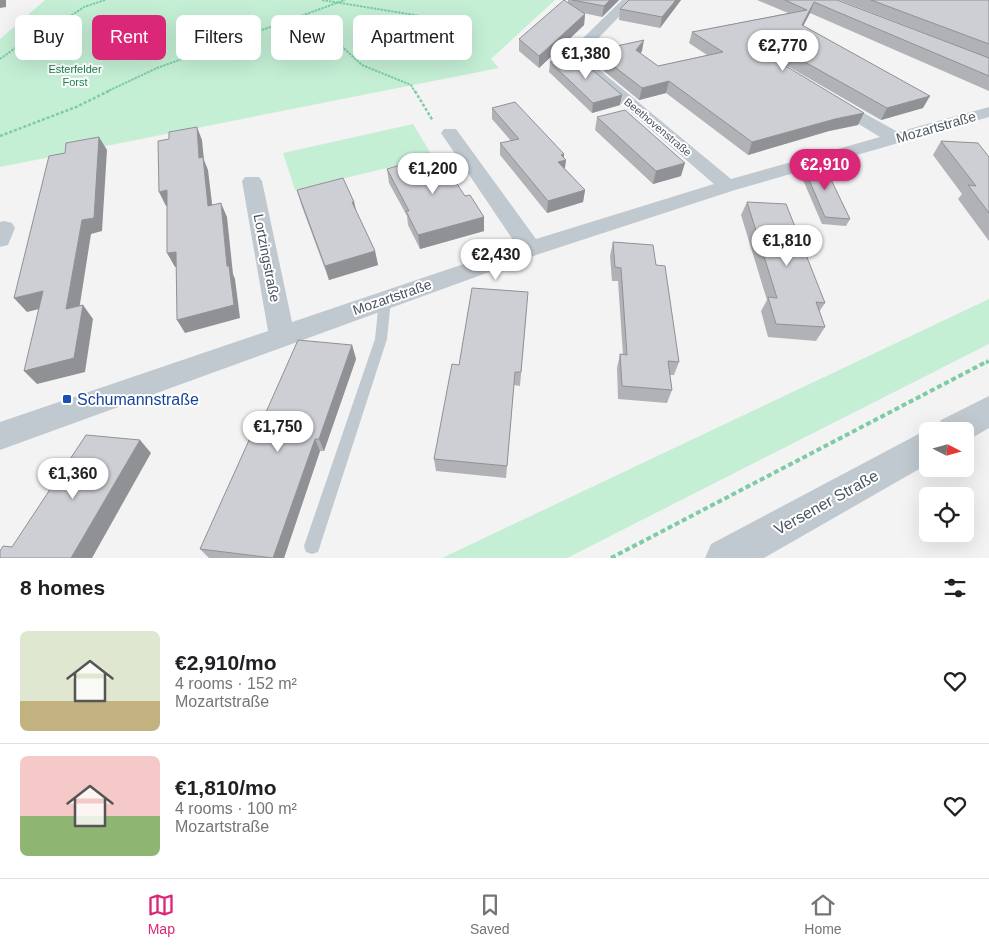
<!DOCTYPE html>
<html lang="en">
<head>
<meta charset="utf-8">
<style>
	:root { --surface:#fff; --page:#f2f2f2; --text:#202124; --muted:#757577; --line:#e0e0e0; --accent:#db2777 }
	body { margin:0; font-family:Arial,sans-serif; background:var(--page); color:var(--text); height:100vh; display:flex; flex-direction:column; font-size:19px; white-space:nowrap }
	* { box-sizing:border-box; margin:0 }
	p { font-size:16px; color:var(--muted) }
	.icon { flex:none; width:28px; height:28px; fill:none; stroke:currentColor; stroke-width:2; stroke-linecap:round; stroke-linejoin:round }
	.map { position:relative; height:558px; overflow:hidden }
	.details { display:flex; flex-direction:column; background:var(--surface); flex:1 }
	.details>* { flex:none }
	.hud { position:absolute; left:15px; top:15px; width:500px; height:45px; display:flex; gap:10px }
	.needle { width:32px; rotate:96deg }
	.buttons { position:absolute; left:919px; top:422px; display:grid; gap:10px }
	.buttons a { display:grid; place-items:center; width:55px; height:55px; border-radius:8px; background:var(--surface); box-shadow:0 5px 20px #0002; font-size:25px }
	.price { position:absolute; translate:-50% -42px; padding:0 11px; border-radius:18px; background:#fff; color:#222; font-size:16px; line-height:32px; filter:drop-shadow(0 1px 2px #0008) }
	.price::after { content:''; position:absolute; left:50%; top:30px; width:15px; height:11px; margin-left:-8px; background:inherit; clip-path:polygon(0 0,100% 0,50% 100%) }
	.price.selected { background:var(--accent); color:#fff }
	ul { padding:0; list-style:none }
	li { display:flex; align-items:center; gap:15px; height:125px; padding:0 20px }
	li+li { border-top:1px solid var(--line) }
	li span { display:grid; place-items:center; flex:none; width:140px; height:100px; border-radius:8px; color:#555 }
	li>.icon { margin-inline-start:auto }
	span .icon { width:60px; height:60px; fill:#fffc; stroke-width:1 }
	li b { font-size:21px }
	h2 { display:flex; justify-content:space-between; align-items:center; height:60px; padding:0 20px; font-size:21px }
	.chip { padding:0 18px; border-radius:8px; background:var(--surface); box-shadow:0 5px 20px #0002; font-size:18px; line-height:45px }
	.chip.selected { background:var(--accent); color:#fff }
	.tabs { display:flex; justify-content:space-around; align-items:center; height:70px; border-top:1px solid var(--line); background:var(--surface); font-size:14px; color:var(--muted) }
	.tabs a { display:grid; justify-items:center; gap:2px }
	.tabs .selected { color:var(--accent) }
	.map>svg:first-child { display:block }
	.green { fill:#c4efd5 }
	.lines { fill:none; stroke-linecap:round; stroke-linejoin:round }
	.path-far3 { stroke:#7dcca6; stroke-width:2; stroke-dasharray:2.5 1; stroke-linecap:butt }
	.path-far2 { stroke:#7dcca6; stroke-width:2.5; stroke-dasharray:3 2; stroke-linecap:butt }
	.path-far1 { stroke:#7dcca6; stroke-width:3; stroke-dasharray:4 2.5; stroke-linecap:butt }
	.path { stroke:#7dcca6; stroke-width:4; stroke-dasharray:5 3; stroke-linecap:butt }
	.service { fill:#c1c9d0; fill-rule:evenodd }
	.minor { fill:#c1c9d0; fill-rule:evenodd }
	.tertiary { fill:#c1c9d0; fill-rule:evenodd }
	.wall { fill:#b0b2b6 }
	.shaded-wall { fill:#909194 }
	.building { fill:#cdcfd4; stroke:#909194 }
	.transit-dot { fill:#1a4fb4; stroke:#fff; stroke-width:2 }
	.labels { text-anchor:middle; stroke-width:4; stroke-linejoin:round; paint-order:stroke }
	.far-park-label { font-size:11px; fill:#1c804f; stroke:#fff }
	.far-street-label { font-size:11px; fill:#4b555f; stroke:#fff }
	.street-label { font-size:14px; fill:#4b555f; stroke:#fff }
	.near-transit-label { font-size:16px; fill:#164399; stroke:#fff; text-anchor:start }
	.near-street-label { font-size:16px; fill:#4b555f; stroke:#fff }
</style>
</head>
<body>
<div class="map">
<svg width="989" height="558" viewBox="0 0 989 558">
	<rect width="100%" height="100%" fill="#f4f3f3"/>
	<g class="green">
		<polygon points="45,0 555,0 491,59 499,68 0,167 0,39"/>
		<polygon points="413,124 433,157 295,190 283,153"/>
		<polygon points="989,299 989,344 567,558 442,558"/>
	</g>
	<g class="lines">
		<g class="path-far3">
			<polyline points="322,0 439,19"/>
			<polyline points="308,15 362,65 411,85 415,92"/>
			<polyline points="0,59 21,44 39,37 84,7 105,0"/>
			<polyline points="106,92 157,68 345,0"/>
		</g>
		<g class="path-far2">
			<polyline points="415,91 433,121"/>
			<polyline points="0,136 76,107 109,91"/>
		</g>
		<polyline class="path-far1" points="986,363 989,361"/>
		<polyline class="path" points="611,558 988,361"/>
		<polygon class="service" points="385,296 389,297 391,300 387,339 320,546 318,552 312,554 306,552 304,546 375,339 379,300 381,297"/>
		<g class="minor">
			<polygon points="622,0 635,0 589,48 587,57 590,62 731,179 880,137 829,106 827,102 829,98 835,97 898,132 989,107 989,117 735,190 539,254 0,450 0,422 268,331 242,181 245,177 259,177 262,181 292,322 517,246 441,133 444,129 456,129 536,239 714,184 575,64 573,57 577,44"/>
			<polygon points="4,221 12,223 15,228 8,245 0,247 0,222"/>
		</g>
		<g class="tertiary">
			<polygon points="989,396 989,428 965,442 965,431 936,431 941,420"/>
			<polygon points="928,429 934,431 928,431 928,464 764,558 705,558 711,544"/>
		</g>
	</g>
	<g class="wall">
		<polygon points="568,0 619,0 602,17 583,13 585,14 584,25 539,68 519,51 519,39 568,2"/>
		<polygon points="681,0 660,28 619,20 620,9"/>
		<polygon points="757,0 837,0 953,44 839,0 989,0 989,91 810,13 803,26 923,108 881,120 765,53 858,125 829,131 748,155 666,93 639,100 593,62 594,51 642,51 640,53 658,66 707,55 689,43 692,32 788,13"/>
		<polygon points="550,62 620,105 592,113 549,72"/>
		<polygon points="492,108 564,154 564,158 566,160 565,169 585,190 583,202 547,213 500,155 500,143 511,141 492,119"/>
		<polygon points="597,117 681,176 653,184 595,130"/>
		<polygon points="941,141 989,157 989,241 958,199 962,194 933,155"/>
		<polygon points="803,166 850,219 846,226 822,224 800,173"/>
		<polygon points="387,169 484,231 420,249 408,225 407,216 389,183"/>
		<polygon points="297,190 354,202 357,213 375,251 378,265 329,280 301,204"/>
		<polygon points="747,202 825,303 819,312 825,327 816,341 768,337 761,311 767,300 741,215"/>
		<polygon points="613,242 656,265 679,362 674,375 670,375 672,390 667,403 618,399 617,368 620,354 623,355 618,281 612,281 610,256"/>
		<polygon points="527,306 520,386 514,385 506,478 436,471 434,459"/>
		<polygon points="352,345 356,359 324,451 320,451 284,558 209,558 200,549 259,428"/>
	</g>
	<g class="shaded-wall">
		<polygon points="0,0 6,0 6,7 0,8"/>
		<polygon points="610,0 619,0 602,17 604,6"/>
		<polygon points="676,0 681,0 660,28 662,17"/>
		<polygon points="814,2 810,13 798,36 802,25"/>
		<polygon points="585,14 584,25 539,68 539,56"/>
		<polygon points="644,40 642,51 634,62 636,50"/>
		<polygon points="769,42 765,53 756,60 760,48"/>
		<polygon points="669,81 666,93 639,100 642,88"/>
		<polygon points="622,95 620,105 592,113 593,103"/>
		<polygon points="930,96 923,108 881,120 887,108"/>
		<polygon points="864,113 858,125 829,131 748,155 752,142 835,119"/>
		<polygon points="197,127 202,140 204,160 208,170 214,220 208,206 199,158"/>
		<polygon points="99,137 107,150 102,231 91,234 77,323 66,309 82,220"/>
		<polygon points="564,154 564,160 566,160 564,171 558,162 561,155"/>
		<polygon points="685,163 681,176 653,184 656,171"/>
		<polygon points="167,190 174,204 166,206 159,192"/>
		<polygon points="585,190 583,202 547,213 548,201"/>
		<polygon points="352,202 354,202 357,215"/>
		<polygon points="221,203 227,217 233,274 235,279 240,318 185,333 177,320 227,266"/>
		<polygon points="484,217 484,231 420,249 418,235"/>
		<polygon points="375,251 378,265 329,280 325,266"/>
		<polygon points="176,252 183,265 175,267 167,253"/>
		<polygon points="43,291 55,305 27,312 14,298"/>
		<polygon points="83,305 93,319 85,372 37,384 24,371"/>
		<polygon points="352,345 356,359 324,451 319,439"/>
		<polygon points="315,439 320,451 284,558 273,558"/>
		<polygon points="140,440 151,453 92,558 71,558"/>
	</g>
	<g class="building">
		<polygon points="564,0 585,14 539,56 519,39"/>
		<polygon points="572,0 610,0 604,6"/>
		<polygon points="629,0 676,0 662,17 620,9"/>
		<polygon points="785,0 837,0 989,58 989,76 814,2 802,25 930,96 887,108 769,42 760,48 764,53 864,113 835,119 752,142 669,81 642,88 594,51 644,40 636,50 658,66 723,52 692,32 807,10"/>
		<polygon points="871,0 989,0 989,44"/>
		<polygon points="576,56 622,95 593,103 550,62"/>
		<polygon points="515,102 564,154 561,155 566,160 558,162 585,190 548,201 500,143 519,139 492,108"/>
		<polygon points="625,110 685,163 656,171 597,117"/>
		<polygon points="197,127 199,158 203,157 208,206 221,203 227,266 229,266 234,305 177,320 176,252 167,253 167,190 159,192 158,141 169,139 169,132"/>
		<polygon points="99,137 94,218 82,220 66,309 83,305 74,358 24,371 43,291 14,298 49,156 65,153 66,143"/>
		<polygon points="941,141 978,143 989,157 989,213 968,185 976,186"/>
		<polygon points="437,154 465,196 470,195 484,217 418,235 406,211 409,211 387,169"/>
		<polygon points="822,161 850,219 825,217 803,166"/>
		<polygon points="343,178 354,202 352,202 375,251 325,266 297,190"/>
		<polygon points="747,202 786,204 825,303 816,302 825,327 776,324 768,297 777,298"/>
		<polygon points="613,242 653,245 656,265 665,266 679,362 668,361 672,390 622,386 620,354 627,355 621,268 615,267"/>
		<polygon points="472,288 528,292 521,372 515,372 507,466 434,459 452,364 459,365"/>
		<polygon points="298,340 352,345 319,439 315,439 273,558 200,549 255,427 259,428"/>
		<polygon points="86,435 140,440 71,558 0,558 0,551 3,546 12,547"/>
	</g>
	<rect class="transit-dot" x="62" y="394" width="10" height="10" rx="2.5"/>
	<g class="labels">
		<g class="far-park-label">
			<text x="75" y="73">Esterfelder<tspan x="75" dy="13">Forst</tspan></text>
		</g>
		<g class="far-street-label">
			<text transform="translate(658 127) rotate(40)" y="4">Beethovenstraße</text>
		</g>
		<g class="street-label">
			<text transform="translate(936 127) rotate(-16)" y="5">Mozartstraße</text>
			<text transform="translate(267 258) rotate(79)" y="5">Lortzingstraße</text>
			<text transform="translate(392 297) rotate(-19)" y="5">Mozartstraße</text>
		</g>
		<g class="near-transit-label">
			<text x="77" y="405">Schumannstraße</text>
		</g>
		<g class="near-street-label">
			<text transform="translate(826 502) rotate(-29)" y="6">Versener Straße</text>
		</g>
	</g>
</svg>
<div class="buttons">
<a><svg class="needle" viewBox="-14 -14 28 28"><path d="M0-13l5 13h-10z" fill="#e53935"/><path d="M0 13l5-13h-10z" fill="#757577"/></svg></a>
<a><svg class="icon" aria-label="locate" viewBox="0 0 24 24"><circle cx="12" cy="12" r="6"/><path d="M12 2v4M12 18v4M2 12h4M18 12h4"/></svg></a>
</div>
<b class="price" style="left:783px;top:72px">€2,770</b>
<b class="price" style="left:586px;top:80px">€1,380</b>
<b class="price selected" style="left:825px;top:191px">€2,910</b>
<b class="price" style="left:433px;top:195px">€1,200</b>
<b class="price" style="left:787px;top:267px">€1,810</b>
<b class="price" style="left:496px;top:281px">€2,430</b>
<b class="price" style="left:278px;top:453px">€1,750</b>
<b class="price" style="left:73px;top:500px">€1,360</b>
<div class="hud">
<a class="chip">Buy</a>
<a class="chip selected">Rent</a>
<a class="chip">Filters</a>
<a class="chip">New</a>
<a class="chip">Apartment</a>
</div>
</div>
<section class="details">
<h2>8 homes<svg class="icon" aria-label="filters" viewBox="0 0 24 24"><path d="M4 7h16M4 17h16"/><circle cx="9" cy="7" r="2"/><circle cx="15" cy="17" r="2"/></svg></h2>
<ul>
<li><span style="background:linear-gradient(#dfe7d0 70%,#c2b280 0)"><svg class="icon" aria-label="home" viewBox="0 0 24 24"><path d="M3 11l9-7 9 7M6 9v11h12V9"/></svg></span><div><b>€2,910/mo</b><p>4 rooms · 152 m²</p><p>Mozartstraße</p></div><svg class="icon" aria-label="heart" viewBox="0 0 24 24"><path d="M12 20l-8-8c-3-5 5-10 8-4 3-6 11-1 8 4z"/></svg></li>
<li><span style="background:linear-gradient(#f6c9c9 60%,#8fb573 0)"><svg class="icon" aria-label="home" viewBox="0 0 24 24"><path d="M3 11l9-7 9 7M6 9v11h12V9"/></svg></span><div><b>€1,810/mo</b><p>4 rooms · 100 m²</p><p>Mozartstraße</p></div><svg class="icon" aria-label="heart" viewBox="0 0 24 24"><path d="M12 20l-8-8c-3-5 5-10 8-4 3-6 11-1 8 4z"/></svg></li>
</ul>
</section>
<nav class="tabs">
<a class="selected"><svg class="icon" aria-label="map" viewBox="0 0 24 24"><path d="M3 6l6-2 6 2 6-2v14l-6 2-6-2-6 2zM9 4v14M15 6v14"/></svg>Map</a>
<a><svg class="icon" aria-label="saved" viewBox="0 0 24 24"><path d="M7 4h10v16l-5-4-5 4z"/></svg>Saved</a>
<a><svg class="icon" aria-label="home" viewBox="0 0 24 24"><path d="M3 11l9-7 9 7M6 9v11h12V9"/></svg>Home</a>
</nav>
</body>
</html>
